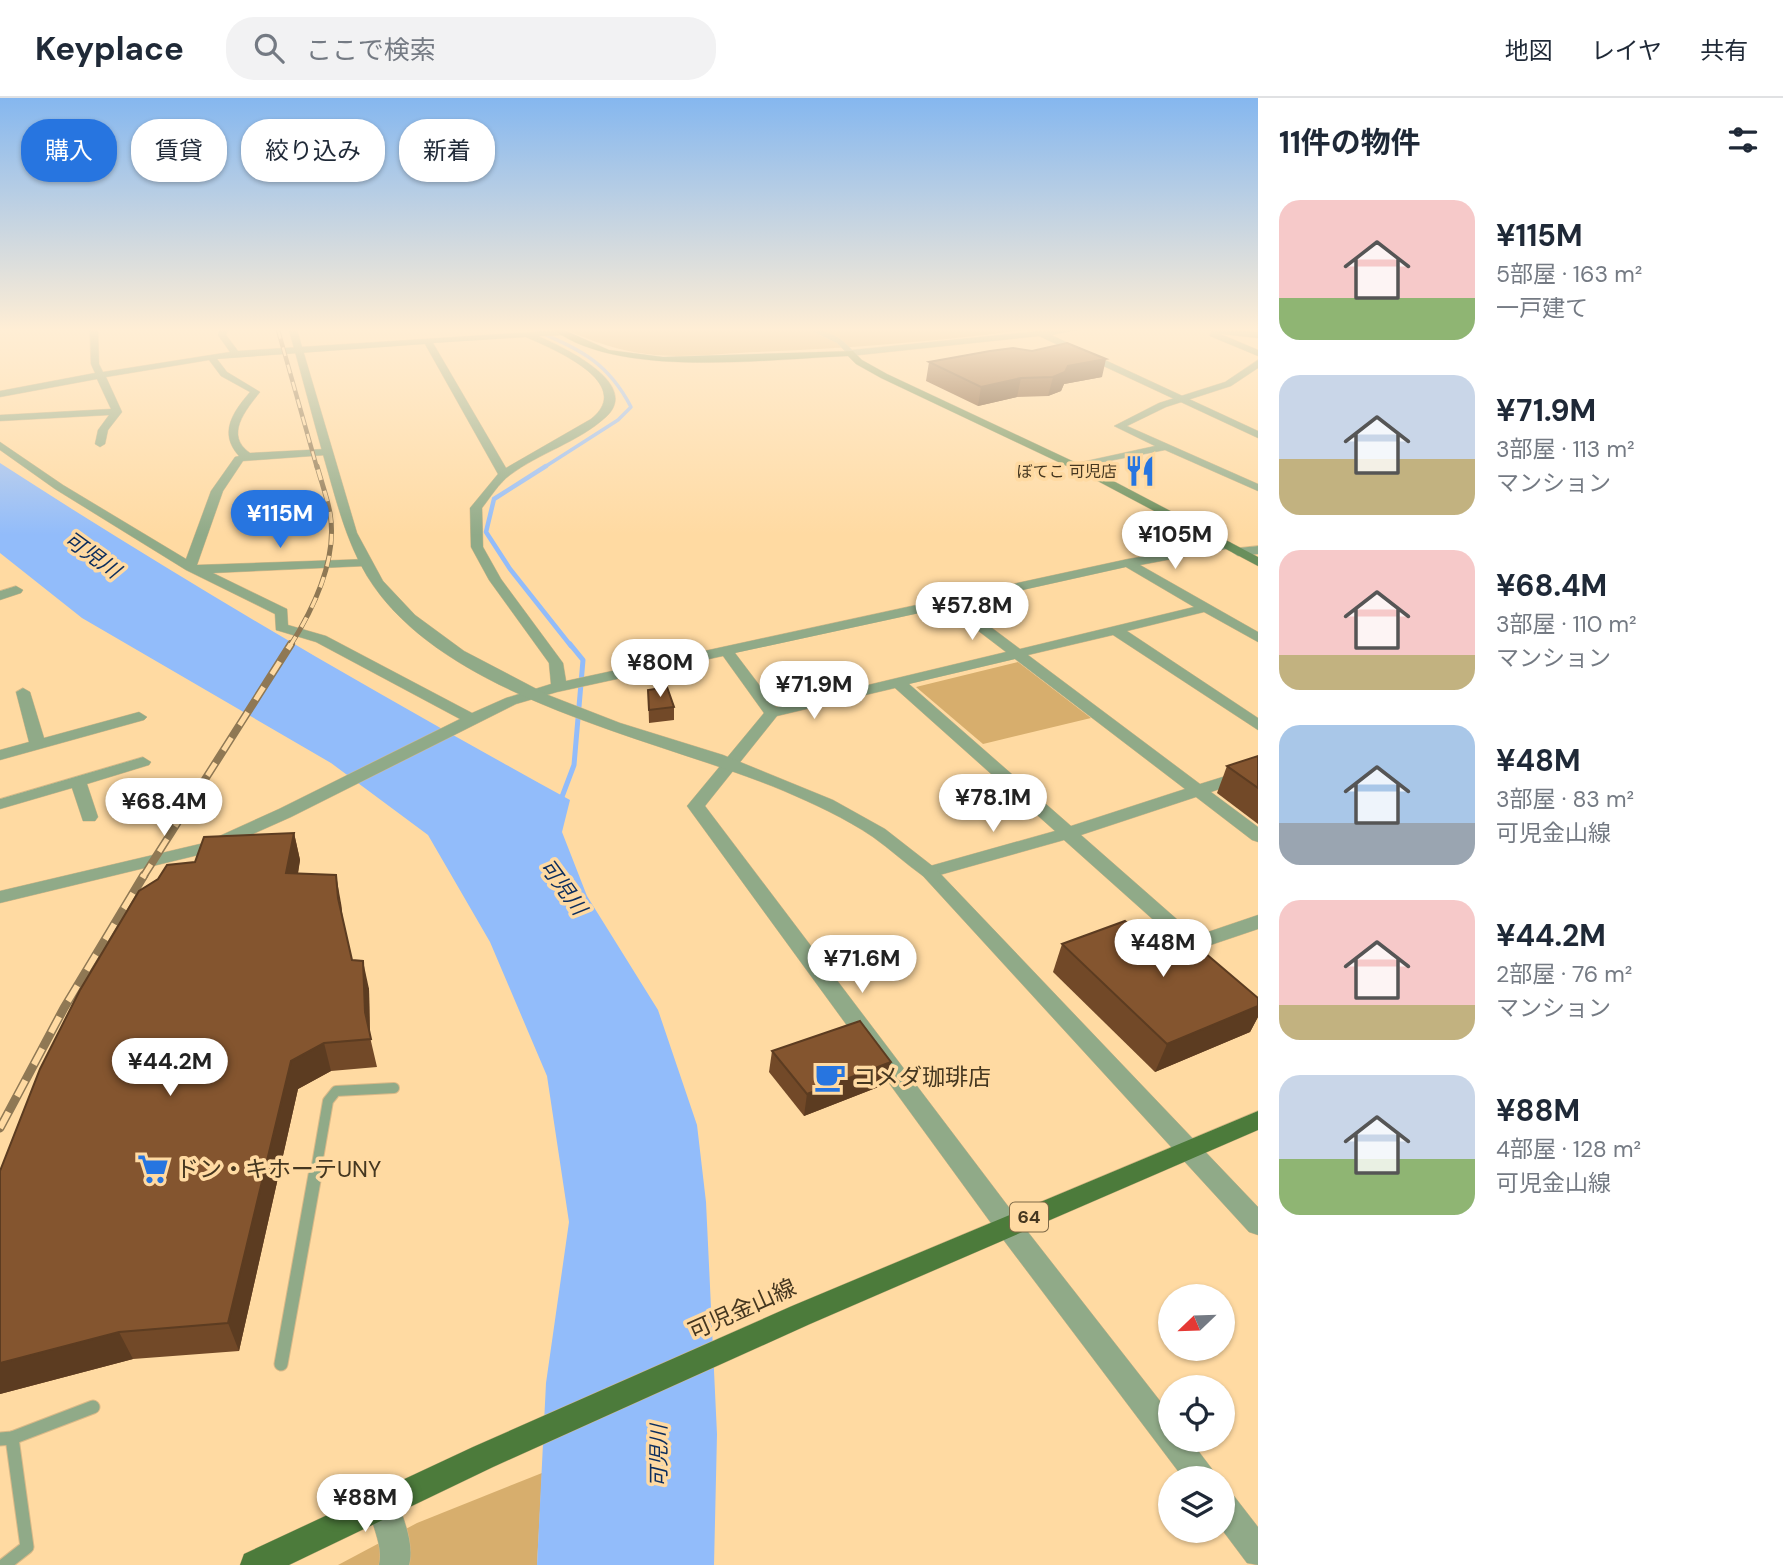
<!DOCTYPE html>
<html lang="ja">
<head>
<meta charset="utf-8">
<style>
	:root { --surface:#fff; --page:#f2f2f3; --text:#1f2937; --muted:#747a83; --line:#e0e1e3; --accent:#2775e0 }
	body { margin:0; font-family:"DM Sans","Noto Sans JP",sans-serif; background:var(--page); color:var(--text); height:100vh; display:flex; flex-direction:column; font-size:26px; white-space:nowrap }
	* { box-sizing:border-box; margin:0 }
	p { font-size:23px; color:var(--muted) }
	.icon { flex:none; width:38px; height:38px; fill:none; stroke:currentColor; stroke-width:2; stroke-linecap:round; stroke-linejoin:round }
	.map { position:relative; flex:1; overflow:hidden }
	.side { display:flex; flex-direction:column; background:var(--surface); width:525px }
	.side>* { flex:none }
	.top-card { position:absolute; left:21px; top:21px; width:665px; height:63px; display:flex; gap:14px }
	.needle { width:46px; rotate:247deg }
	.fabs { position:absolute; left:1158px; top:1186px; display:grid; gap:14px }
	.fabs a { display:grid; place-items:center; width:77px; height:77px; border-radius:50%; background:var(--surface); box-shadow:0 2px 5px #0004; font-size:35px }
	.price { position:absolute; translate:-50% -60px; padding:0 16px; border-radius:24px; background:#fff; color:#222; font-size:23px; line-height:46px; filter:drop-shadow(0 2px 4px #0008) }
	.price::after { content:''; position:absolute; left:50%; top:42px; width:21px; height:16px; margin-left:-10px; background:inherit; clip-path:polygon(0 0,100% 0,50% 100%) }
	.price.current { background:var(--accent); color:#fff }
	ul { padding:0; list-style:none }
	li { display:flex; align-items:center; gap:21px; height:175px; padding:0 21px }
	li span { display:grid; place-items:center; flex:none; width:196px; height:140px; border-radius:21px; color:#555 }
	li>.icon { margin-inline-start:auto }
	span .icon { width:84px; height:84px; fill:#fffc; stroke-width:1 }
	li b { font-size:30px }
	h2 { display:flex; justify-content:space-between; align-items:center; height:84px; padding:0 21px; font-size:30px }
	.chip { padding:0 24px; border-radius:28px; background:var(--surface); box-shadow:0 2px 5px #0004; font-size:24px; line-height:63px }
	.chip.current { background:var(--accent); color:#fff }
	header { display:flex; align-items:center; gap:42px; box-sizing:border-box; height:98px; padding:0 35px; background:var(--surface); border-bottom:2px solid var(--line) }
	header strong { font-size:33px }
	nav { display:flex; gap:38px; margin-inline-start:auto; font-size:24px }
	.search { width:490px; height:63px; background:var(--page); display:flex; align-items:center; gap:18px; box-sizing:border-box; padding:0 24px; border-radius:28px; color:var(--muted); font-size:26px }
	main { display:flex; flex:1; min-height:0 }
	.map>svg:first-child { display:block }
	.green { fill:#d7ae6d }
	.water { fill:#92bcfa }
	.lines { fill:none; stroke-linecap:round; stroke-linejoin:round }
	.stream-far2 { stroke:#92bcfa; stroke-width:3.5 }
	.stream-far1 { stroke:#92bcfa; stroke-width:4.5 }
	.stream { stroke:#92bcfa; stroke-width:5 }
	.service-far1-casing { stroke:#dab988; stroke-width:12 }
	.service-casing { stroke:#dab988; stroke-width:15 }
	.minor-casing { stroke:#dab988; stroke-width:1 }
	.tertiary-casing { stroke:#dab988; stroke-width:1 }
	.secondary-casing { stroke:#dab988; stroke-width:1 }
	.primary-casing { stroke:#dab988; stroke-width:1 }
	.service-far1 { stroke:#90aa88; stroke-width:10 }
	.service { stroke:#90aa88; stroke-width:13 }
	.minor { fill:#90aa88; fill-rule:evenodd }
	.tertiary { fill:#90aa88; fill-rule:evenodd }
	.secondary { fill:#698f5c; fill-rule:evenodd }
	.primary { fill:#4c7b3b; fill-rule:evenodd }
	.rail-far3-casing { stroke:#8f7854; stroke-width:4.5 }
	.rail-far2-casing { stroke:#8f7854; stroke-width:5 }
	.rail-far1-casing { stroke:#8f7854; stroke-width:8 }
	.rail-casing { stroke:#8f7854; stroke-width:9 }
	.rail-far3 { stroke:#ffdaa2; stroke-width:2.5; stroke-dasharray:9; stroke-linecap:butt }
	.rail-far2 { stroke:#ffdaa2; stroke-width:3.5; stroke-dasharray:11; stroke-linecap:butt }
	.rail-far1 { stroke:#ffdaa2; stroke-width:5; stroke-dasharray:15; stroke-linecap:butt }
	.rail { stroke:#ffdaa2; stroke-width:6; stroke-dasharray:18; stroke-linecap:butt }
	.wall { fill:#724928 }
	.shaded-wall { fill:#5c3c21 }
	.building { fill:#84552f; stroke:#5c3c21; stroke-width:2 }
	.labels { text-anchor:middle; stroke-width:7; stroke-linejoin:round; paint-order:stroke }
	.far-poi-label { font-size:16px; fill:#453720; stroke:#ffdaa2; text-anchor:end }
	.shield { fill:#ffdaa2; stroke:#7d6847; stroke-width:2 }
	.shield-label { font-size:18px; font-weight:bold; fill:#453720 }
	.water-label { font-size:21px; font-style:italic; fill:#0c2d5d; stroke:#ffdaa2 }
	.near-poi-label { font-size:23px; fill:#453720; stroke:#ffdaa2; text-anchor:start }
	.near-street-label { font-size:23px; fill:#453720; stroke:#ffdaa2 }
</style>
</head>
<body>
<header>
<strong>Keyplace</strong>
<div class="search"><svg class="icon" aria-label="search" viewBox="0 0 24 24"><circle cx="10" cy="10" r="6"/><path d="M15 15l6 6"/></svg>ここで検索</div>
<nav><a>地図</a><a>レイヤ</a><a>共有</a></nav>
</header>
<main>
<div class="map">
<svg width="1258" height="1467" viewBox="0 0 1258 1467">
	<rect width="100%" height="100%" fill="#ffdaa2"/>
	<g class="green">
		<path d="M566,232h458c-88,12 -176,18 -265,22 -37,1 -76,7 -112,2 -28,-3 -55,-13 -81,-24z"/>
		<polygon points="1018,564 1091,620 983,646 916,589"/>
		<polygon points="542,1375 537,1467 338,1467 417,1425"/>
	</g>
	<path class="water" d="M0,365c185,120 377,231 570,337l-8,32 25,64 71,114 39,115 9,77 11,232 -3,131h-177l9,-182 23,-161 -22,-146 -57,-134 -62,-107 -97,-72 -249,-145 -82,-65z"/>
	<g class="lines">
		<path class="stream-far2" d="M535,232c45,20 72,31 96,77l-13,13 -75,48"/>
		<polyline class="stream-far1" points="546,368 494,401 486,434 510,471 571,548"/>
		<polyline class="stream" points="560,704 574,667 583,562 570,546"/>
		<defs>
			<polyline id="service-far1" points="315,1078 328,1003 336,993 394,990"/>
			<g id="service">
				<polyline points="281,1266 315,1077"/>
				<polyline points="0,1341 12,1340 93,1309"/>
				<polyline points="4,1467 27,1449 12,1340"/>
			</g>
			<g id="minor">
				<path d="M90,232h8l1,34 4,8 127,-20 -12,-17 2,-5h8l-2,5 12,16 328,-21 -3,5 -25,1c22,10 105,47 68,81 -27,25 -67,36 -96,58 -11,8 -20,23 -28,33l1,39 18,32 62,84 3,18 562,-122 102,-17 2,3 -6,4 -86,16 118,67v10l-54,-30 -77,19 131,87v12l-145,-95 -85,20 172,129 58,-18v10l-47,16 47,35v15l-6,-2 -56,-43 -115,38 115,101 62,-21v14l-65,22 -7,-2 -122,-109 -135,38 -6,-2 -3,-4 3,-4 132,-37 -160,-143 -118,28 -72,90 312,412 154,197v25h19l22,29 5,10h-33l-185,-245 -312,-428 77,-93 -41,-57 -166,36 -41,12 -225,113 -76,34 -215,52v-12l204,-48 75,-34 181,-90 -144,-77 -40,-12 -1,-16 -89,-44 -131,-81 -55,-39v-8l63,43 123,74 25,-68 24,-34 4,-1c-21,-23 -6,-44 11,-64l-29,-16 -12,-16 -103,17 16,35 -14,18 -3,14 -5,3 -5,-3 3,-14 11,-15 -109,6v-6l111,-6 -14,-30 -97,18v-6l95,-18 -4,-9zM526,239c27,12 110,46 65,82l-85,49 -73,-125zM425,246l73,130 -28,34 1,39 18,33 60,83 2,21 -45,14 -34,15 -146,-77 -38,-11 -1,-16 -74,-36 152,-7 6,-4 -2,-3 -172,6 26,-74 20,-30 83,-6 5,-3 -5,-3 -76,4c-26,-18 -4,-43 10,-61l-33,-20 -10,-13zM1126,469l68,40 -174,42 -60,-45zM947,509l59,45 -230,55 -41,-54zM1015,561l170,130 -114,37 -162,-142z"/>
				<polygon points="1212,232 1220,232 1218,235 1258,252 1258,258 1210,238"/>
				<polygon points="1258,262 1258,270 1231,288 1166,309 1127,328 1258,386 1258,393 1165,352 1073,370 1068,367 1155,348 1114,328 1159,305 1225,284"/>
				<polygon points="1258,448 1258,456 1238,458 1232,454 1238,450"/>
				<polygon points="16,488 23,492 21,495 0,502 0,493"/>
				<polygon points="23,590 30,594 44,640 139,614 147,619 144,622 0,662 0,652 29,644 16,594"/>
				<polygon points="143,659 151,664 149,667 87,686 98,719 95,723 83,723 72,690 0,711 0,701"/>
				<path d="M383,1391l11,4c8,21 21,51 15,72h-30c6,-25 -16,-48 -7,-72z"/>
				<polygon points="1223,1394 1234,1398 1258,1429 1258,1467 1247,1465 1223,1433"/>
			</g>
			<g id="tertiary">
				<path d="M289,232h8l60,203 26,48 32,34 49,36 84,44 72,28 103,32 110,45 52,29 50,39 323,339v28l-9,-3 -326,-356c-17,-12 -33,-27 -50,-39 -28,-19 -59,-33 -89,-46 -126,-53 -341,-91 -417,-215 -22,-37 -31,-77 -43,-118 -12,-43 -23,-85 -35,-128z"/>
				<path d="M810,232c17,-1 31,7 42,20l199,-20h26l-26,5 207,96v7l-219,-102 -189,20 -13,-13z"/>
				<polygon points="1210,232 1258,234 1258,240 1214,235"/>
			</g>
			<path id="secondary" d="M554,232h10l45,20 54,7 190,-6 9,9 25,14 213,100 158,83v9l-166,-88 -211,-100 -25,-14 -8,-8c-81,3 -228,23 -294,-26z"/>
			<polygon id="primary" points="1258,1013 1258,1032 810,1226 493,1369 289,1467 240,1467 244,1456 473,1349 792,1208"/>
		</defs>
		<use href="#service-far1" class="service-far1-casing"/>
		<use href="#service" class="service-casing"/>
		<use href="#minor" class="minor-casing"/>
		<use href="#tertiary" class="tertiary-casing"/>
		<use href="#secondary" class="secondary-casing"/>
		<use href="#primary" class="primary-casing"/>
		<use href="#service-far1" class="service-far1"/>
		<use href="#service" class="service"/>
		<use href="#minor" class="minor"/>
		<use href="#tertiary" class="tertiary"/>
		<use href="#secondary" class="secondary"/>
		<use href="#primary" class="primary"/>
		<defs>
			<polyline id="rail-far3" points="278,232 317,370"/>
			<path id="rail-far2" d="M290,548c24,-38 48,-87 40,-133 -3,-16 -9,-32 -13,-47"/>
			<polyline id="rail-far1" points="143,779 291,546"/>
			<polyline id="rail" points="0,1030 64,910 144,777"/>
		</defs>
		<use href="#rail-far3" class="rail-far3-casing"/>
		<use href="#rail-far2" class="rail-far2-casing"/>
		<use href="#rail-far1" class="rail-far1-casing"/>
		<use href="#rail" class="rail-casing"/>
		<use href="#rail-far3" class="rail-far3"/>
		<use href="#rail-far2" class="rail-far2"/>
		<use href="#rail-far1" class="rail-far1"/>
		<use href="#rail" class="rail"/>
	</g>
	<g class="wall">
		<polygon points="929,264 1102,279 1064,286 1061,293 1048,298 1017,299 978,308 926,283"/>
		<polygon points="648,592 674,609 674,622 649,625"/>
		<polygon points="1258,658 1258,726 1217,695 1227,668"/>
		<polygon points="294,735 300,762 298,776 341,805 343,823 352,862 369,891 370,939 377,969 331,973 298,991 239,1253 133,1261 0,1296 0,1073 195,764"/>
		<polygon points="1143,838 1258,900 1258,919 1250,934 1155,974 1053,874 1062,846"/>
		<polygon points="772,953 891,964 886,986 804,1018 769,974"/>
	</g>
	<g class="shaded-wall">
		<polygon points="1106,261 1102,279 1064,286 1061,293 1048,298 1053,279 1068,268"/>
		<polygon points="1021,280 1017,299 978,308 981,289"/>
		<polygon points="294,735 300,762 293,803 286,775"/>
		<polygon points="336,777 341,805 343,828 338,800"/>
		<polygon points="363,863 369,891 370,942 365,914"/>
		<polygon points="1258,908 1258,919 1250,934 1155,974 1167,946"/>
		<polygon points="324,945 331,973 298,991 239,1253 228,1225 291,963"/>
		<polygon points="891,964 886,986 804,1018 807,996"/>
		<polygon points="119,1234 133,1261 0,1296 0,1265"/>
	</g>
	<g class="building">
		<polygon points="1067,245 1106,261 1068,268 1065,274 1053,279 1021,280 981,289 929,264 990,253 1013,250 1032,253"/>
		<polygon points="667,589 674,609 649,612 648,592"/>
		<polygon points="1258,658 1258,690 1227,668"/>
		<polygon points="294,735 286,775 336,777 338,800 352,862 363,863 365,914 371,941 324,945 291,963 228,1225 119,1234 0,1265 0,1073 40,971 80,892 139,793 158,781 167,767 195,764 204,739"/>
		<polygon points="1125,823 1143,838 1172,827 1258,900 1258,908 1167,946 1062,846"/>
		<polygon points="860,923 891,964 807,996 772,953"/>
	</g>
	<linearGradient id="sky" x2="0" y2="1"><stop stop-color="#85b7ef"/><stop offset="0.53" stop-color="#ffeed5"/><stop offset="1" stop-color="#ffeed5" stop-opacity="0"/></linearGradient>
	<rect width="1258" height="437" fill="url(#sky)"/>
	<defs>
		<symbol id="restaurant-bare" viewBox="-9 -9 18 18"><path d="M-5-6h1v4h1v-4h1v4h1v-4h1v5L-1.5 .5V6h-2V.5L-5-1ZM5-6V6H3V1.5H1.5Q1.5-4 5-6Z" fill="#2775e0" stroke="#ffdaa2" stroke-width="2.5" paint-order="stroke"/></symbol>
		<symbol id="cafe-bare" viewBox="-9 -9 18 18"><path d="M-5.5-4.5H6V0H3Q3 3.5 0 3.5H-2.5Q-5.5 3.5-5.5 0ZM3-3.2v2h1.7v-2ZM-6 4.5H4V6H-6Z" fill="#2775e0" stroke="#ffdaa2" stroke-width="2.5" paint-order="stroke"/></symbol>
		<symbol id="supermarket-bare" viewBox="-9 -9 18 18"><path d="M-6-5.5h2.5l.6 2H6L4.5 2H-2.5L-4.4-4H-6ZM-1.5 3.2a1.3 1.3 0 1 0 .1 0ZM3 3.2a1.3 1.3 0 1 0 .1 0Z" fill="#2775e0" stroke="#ffdaa2" stroke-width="2.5" paint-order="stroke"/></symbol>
	</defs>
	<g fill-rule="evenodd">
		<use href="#restaurant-bare" x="1118" y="351" width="44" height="44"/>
		<use href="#cafe-bare" x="808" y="957" width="44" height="44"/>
		<use href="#supermarket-bare" x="131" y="1049" width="44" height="44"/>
	</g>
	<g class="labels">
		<g class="far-poi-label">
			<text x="1117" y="379">ぼてこ 可児店</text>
		</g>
		<rect class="shield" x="1010" y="1104.5" width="38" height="29" rx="5"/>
		<g class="shield-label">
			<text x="1029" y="1125">64</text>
		</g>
		<g class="water-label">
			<text transform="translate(92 457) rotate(36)" y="7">可児川</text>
			<text transform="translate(563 789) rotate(54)" y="7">可児川</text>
			<text transform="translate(659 1358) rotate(-90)" y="7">可児川</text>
		</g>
		<g class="near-poi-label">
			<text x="853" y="987">コメダ珈琲店</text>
			<text x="176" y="1079">ドン・キホーテUNY</text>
		</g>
		<g class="near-street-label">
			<text transform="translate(742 1211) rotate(-24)" y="8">可児金山線</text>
		</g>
	</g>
</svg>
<div class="fabs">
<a><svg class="needle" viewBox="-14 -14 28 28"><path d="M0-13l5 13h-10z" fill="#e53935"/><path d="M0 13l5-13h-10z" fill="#747a83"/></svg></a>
<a><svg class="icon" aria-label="locate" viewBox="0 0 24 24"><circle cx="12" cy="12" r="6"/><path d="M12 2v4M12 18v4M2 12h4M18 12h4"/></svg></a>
<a><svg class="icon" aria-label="layers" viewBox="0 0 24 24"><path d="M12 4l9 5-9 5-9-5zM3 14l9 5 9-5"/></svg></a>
</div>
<b class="price current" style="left:280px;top:452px">¥115M</b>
<b class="price" style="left:1175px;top:473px">¥105M</b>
<b class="price" style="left:972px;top:544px">¥57.8M</b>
<b class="price" style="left:660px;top:601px">¥80M</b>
<b class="price" style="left:814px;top:623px">¥71.9M</b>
<b class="price" style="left:993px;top:736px">¥78.1M</b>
<b class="price" style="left:164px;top:740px">¥68.4M</b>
<b class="price" style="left:1163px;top:881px">¥48M</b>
<b class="price" style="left:862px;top:897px">¥71.6M</b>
<b class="price" style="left:170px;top:1000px">¥44.2M</b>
<b class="price" style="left:365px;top:1436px">¥88M</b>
<div class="top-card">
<a class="chip current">購入</a>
<a class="chip">賃貸</a>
<a class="chip">絞り込み</a>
<a class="chip">新着</a>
</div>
</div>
<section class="side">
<h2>11件の物件<svg class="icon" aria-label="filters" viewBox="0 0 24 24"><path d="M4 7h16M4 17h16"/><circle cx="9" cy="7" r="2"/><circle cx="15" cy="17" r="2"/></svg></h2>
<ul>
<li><span style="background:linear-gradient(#f6c9c9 70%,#8fb573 0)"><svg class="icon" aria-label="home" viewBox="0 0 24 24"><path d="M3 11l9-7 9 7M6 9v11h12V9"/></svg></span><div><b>¥115M</b><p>5部屋 · 163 m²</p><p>一戸建て</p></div></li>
<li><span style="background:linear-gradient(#c9d6e8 60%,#c2b280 0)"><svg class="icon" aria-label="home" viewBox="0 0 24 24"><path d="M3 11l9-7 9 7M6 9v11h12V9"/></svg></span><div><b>¥71.9M</b><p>3部屋 · 113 m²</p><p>マンション</p></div></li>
<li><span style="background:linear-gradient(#f6c9c9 75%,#c2b280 0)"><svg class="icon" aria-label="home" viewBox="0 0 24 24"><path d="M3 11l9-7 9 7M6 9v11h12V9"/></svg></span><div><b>¥68.4M</b><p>3部屋 · 110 m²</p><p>マンション</p></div></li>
<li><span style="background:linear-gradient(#a9c7e8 70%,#9aa5b1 0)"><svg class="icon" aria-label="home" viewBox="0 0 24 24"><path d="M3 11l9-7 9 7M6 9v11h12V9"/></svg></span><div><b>¥48M</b><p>3部屋 · 83 m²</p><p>可児金山線</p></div></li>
<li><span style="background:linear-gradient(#f6c9c9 75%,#c2b280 0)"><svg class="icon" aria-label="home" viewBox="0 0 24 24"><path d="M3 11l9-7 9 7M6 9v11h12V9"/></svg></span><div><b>¥44.2M</b><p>2部屋 · 76 m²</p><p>マンション</p></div></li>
<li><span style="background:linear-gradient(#c9d6e8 60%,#8fb573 0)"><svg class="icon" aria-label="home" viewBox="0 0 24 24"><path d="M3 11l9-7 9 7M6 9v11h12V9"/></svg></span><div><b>¥88M</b><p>4部屋 · 128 m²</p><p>可児金山線</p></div></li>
</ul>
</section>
</main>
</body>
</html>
